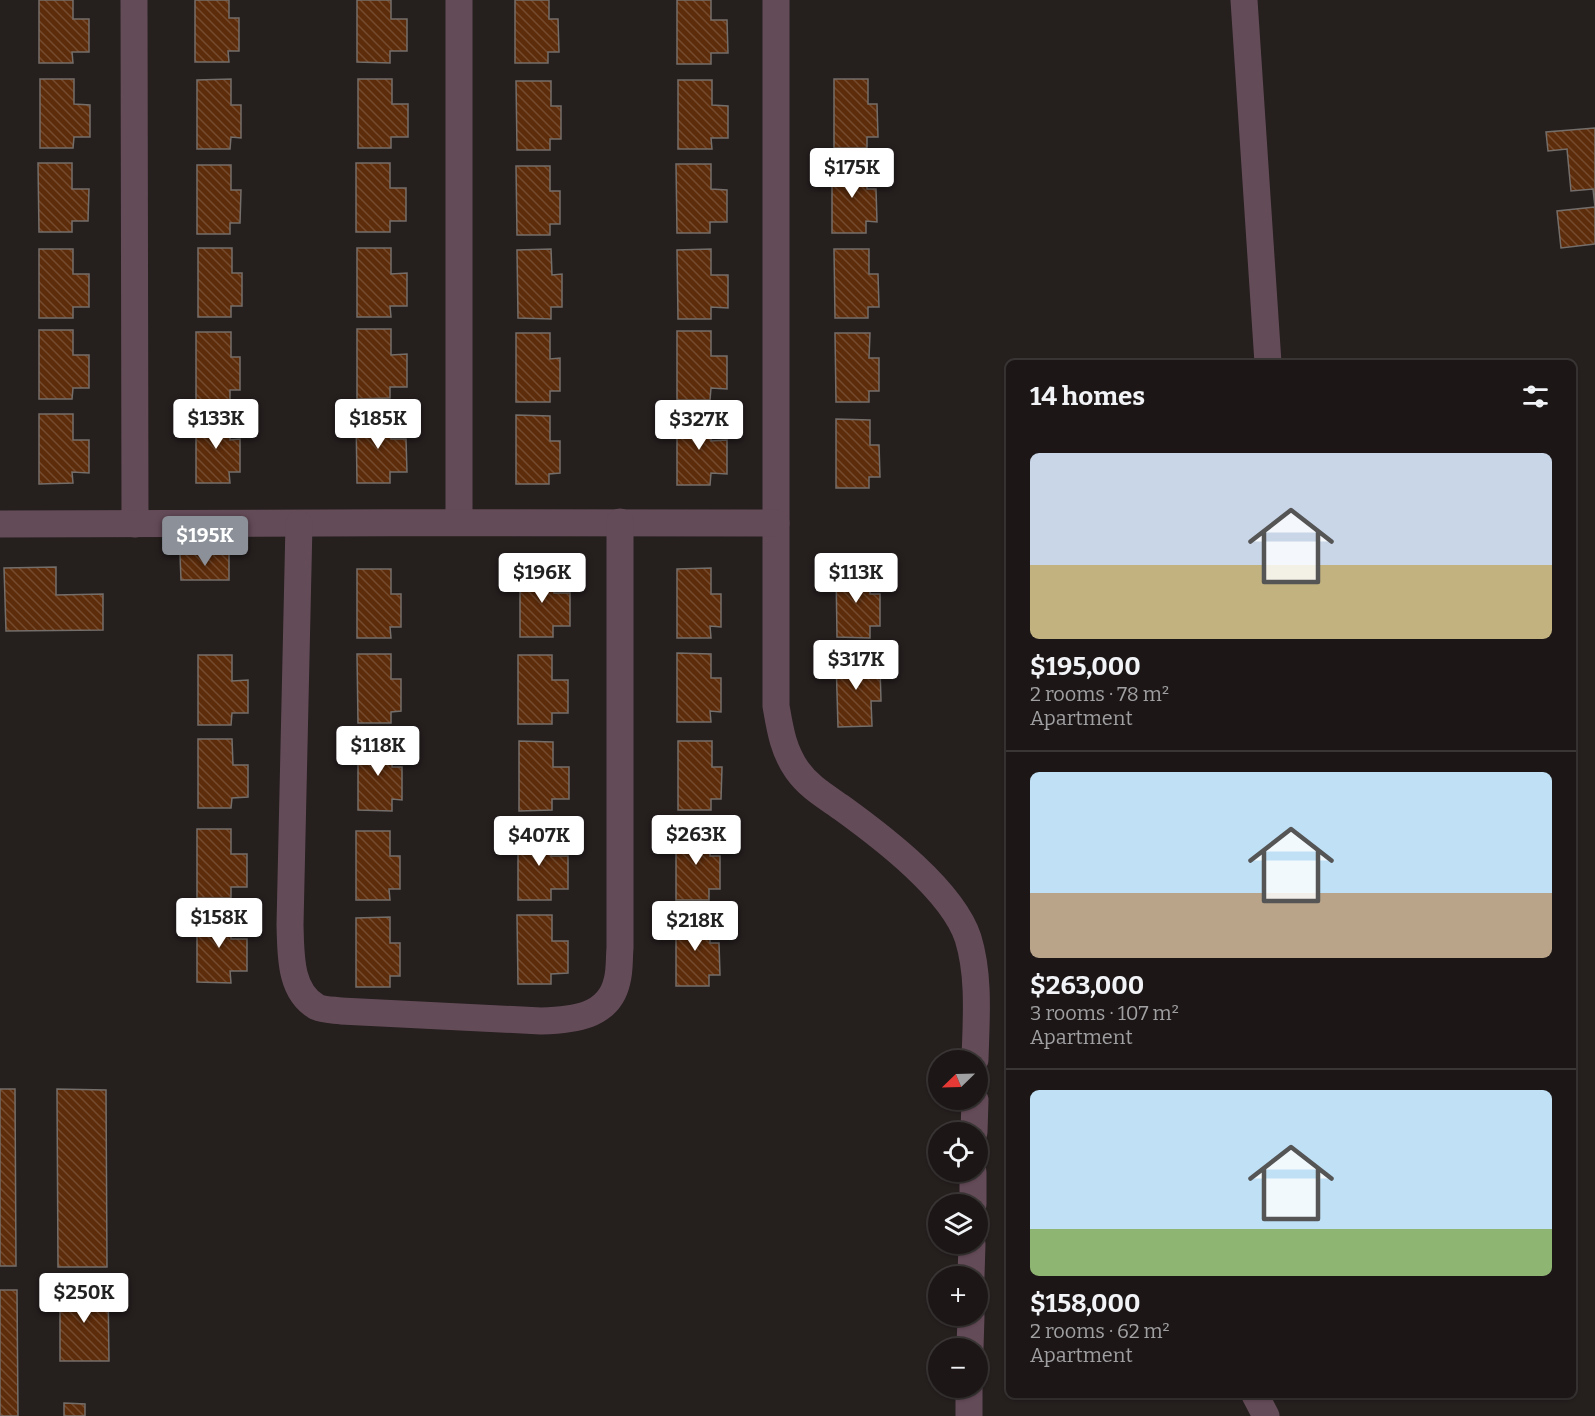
<!DOCTYPE html>
<html lang="en">
<head>
<meta charset="utf-8">
<style>
	:root { --surface:#1c1716; --page:#25201f; --text:#f1f3f6; --muted:#a09fa1; --line:#3a3635; --accent:#8c9099 }
	body { margin:0; font-family:Bitter,serif; background:var(--page); color:var(--text); height:100vh; display:flex; flex-direction:column; font-size:22px; white-space:nowrap }
	* { box-sizing:border-box; margin:0 }
	p { font-size:20px; color:var(--muted) }
	.icon { flex:none; width:33px; height:33px; fill:none; stroke:currentColor; stroke-width:2; stroke-linecap:round; stroke-linejoin:round }
	.map { position:relative; flex:1; overflow:hidden }
	.drawer { position:absolute; left:1006px; top:360px; width:570px; height:1038px; display:flex; flex-direction:column; background:var(--surface); border-radius:9px; box-shadow:0 2px 4px #0004,0 0 0 2px var(--line) }
	.drawer>* { flex:none }
	.needle { width:39px; rotate:247deg }
	.tools { position:absolute; left:928px; top:1050px; display:grid; gap:12px }
	.tools a { display:grid; place-items:center; width:60px; height:60px; border-radius:50%; background:var(--surface); box-shadow:0 2px 4px #0004,0 0 0 2px var(--line); font-size:30px }
	.price { position:absolute; translate:-50% -51px; padding:0 14px; border-radius:6px; background:#fff; color:#222; font-size:20px; line-height:39px; filter:drop-shadow(0 2px 3px #0008) }
	.price::after { content:''; position:absolute; left:50%; top:36px; width:18px; height:14px; margin-left:-9px; background:inherit; clip-path:polygon(0 0,100% 0,50% 100%) }
	.price.active { background:var(--accent); color:#fff }
	ul { padding:0; list-style:none }
	li { display:grid; align-content:center; gap:12px; height:318px; padding:0 24px }
	li+li { border-top:2px solid var(--line) }
	li span { display:grid; place-items:center; height:186px; border-radius:9px; color:#555 }
	li>.icon { margin-inline-start:auto }
	span .icon { width:108px; height:108px; fill:#fffc; stroke-width:1 }
	li b { font-size:26px }
	h2 { display:flex; justify-content:space-between; align-items:center; height:72px; padding:0 24px; font-size:26px }
	.map>svg:first-child { display:block }
	.building { fill:url(#building-back-hatch); stroke:#746e6a; stroke-width:1.5 }
	.lines { fill:none; stroke-linecap:round; stroke-linejoin:round }
	.street { stroke:#644b58; stroke-width:27 }
</style>
</head>
<body>
<div class="map">
<svg width="1595" height="1416" viewBox="0 0 1595 1416">
	<defs>
		<pattern id="building-back-hatch" width="6" height="6" patternUnits="userSpaceOnUse" patternTransform="scale(1.5)"><rect width="6" height="6" fill="#5d2c0b"/><path d="M-1 5l2 2M0 0l6 6M5-1l2 2" fill="none" stroke="#754b2f"/></pattern>
	</defs>
	<rect width="100%" height="100%" fill="#251f1e"/>
	<g class="building">
		<polygon points="39,0 73,0 73,19 89,19 89,52 72,52 73,63 39,63"/>
		<polygon points="195,0 229,0 229,18 239,18 239,51 228,51 229,62 195,62"/>
		<polygon points="357,0 391,0 391,19 407,19 407,51 390,51 390,63 357,62"/>
		<polygon points="515,0 549,0 549,19 558,19 559,52 548,52 548,63 515,63"/>
		<polygon points="677,0 711,0 711,20 727,20 728,53 711,53 711,64 677,64"/>
		<polygon points="40,79 74,79 74,104 90,105 90,137 74,137 73,148 40,148"/>
		<polygon points="231,79 231,105 241,105 241,138 231,137 230,149 197,149 197,80"/>
		<polygon points="358,79 392,79 392,104 408,104 408,137 391,137 391,148 358,148"/>
		<polygon points="834,79 868,79 868,104 877,104 878,137 867,137 867,148 834,148"/>
		<polygon points="678,80 712,80 712,105 728,106 728,138 711,138 712,149 678,149"/>
		<polygon points="516,81 551,81 551,106 561,106 561,139 550,139 550,150 517,150"/>
		<polygon points="1595,128 1595,207 1593,189 1571,191 1567,149 1548,151 1546,132"/>
		<polygon points="38,163 72,163 72,189 89,189 88,221 72,221 72,232 39,232"/>
		<polygon points="356,163 390,163 390,188 406,188 406,221 390,221 390,232 356,232"/>
		<polygon points="676,164 711,164 711,189 727,190 727,222 710,222 710,233 677,233"/>
		<polygon points="832,164 867,164 867,189 876,189 877,222 866,221 866,233 832,233"/>
		<polygon points="197,165 231,165 231,190 241,190 240,223 230,223 230,234 197,234"/>
		<polygon points="516,166 550,166 550,191 560,191 560,224 550,224 550,235 517,235"/>
		<polygon points="1595,207 1595,244 1561,248 1557,211"/>
		<polygon points="198,248 232,248 232,273 242,273 242,306 231,306 231,317 198,317"/>
		<polygon points="357,248 391,248 391,274 407,273 407,306 390,306 391,317 357,317"/>
		<polygon points="39,249 73,249 73,274 89,274 89,307 73,307 73,318 39,318"/>
		<polygon points="551,249 552,275 562,274 562,307 551,307 551,319 518,318 517,250"/>
		<polygon points="711,249 711,275 728,275 728,308 711,307 711,319 678,319 677,250"/>
		<polygon points="834,249 869,249 869,274 878,274 879,307 868,307 868,318 835,318"/>
		<polygon points="357,329 391,329 391,355 407,354 407,387 390,387 390,398 357,399"/>
		<polygon points="39,330 73,330 73,355 89,355 89,388 73,388 72,399 39,399"/>
		<polygon points="677,331 711,331 711,356 727,356 727,389 711,388 710,400 677,400"/>
		<polygon points="196,332 231,332 231,357 240,357 240,390 230,390 230,401 196,401"/>
		<polygon points="516,333 550,333 550,359 560,358 560,391 550,391 550,402 516,402"/>
		<polygon points="835,333 870,333 869,358 879,358 879,391 869,391 869,402 836,402"/>
		<polygon points="39,414 73,414 73,440 89,440 89,473 72,472 73,483 39,484"/>
		<polygon points="196,414 230,415 230,440 240,439 240,472 229,472 230,483 196,483"/>
		<polygon points="356,414 391,414 391,439 406,439 407,472 390,472 390,483 357,483"/>
		<polygon points="516,415 550,416 550,441 560,441 560,473 549,474 549,484 516,484"/>
		<polygon points="677,415 711,415 711,441 727,440 727,474 711,473 710,485 677,485"/>
		<polygon points="836,419 870,420 870,445 879,445 880,477 869,477 869,488 836,488"/>
		<polygon points="180,554 229,554 229,580 181,580"/>
		<polygon points="56,567 56,595 103,594 103,630 6,631 4,568"/>
		<polygon points="520,568 554,568 554,593 570,593 570,626 553,626 553,637 520,637"/>
		<polygon points="711,568 711,594 721,594 721,627 710,626 711,638 677,638 677,569"/>
		<polygon points="357,569 391,569 391,594 401,594 401,627 390,627 391,638 357,638"/>
		<polygon points="836,569 870,569 870,594 880,594 880,626 870,626 870,638 837,637"/>
		<polygon points="677,653 711,654 711,678 721,678 721,712 710,711 711,722 677,722"/>
		<polygon points="357,654 391,654 391,679 401,679 401,711 391,712 391,723 358,723"/>
		<polygon points="198,655 232,655 232,681 248,680 248,713 232,713 231,725 198,725"/>
		<polygon points="518,655 552,655 552,680 568,680 568,713 552,713 552,724 518,724"/>
		<polygon points="836,658 869,658 870,669 880,668 881,701 871,701 872,726 838,727"/>
		<polygon points="198,739 232,739 233,765 248,765 248,797 232,798 231,808 198,808"/>
		<polygon points="358,741 392,741 392,767 402,767 402,800 392,799 392,811 358,810"/>
		<polygon points="519,741 553,742 553,767 569,767 569,799 552,799 552,810 519,811"/>
		<polygon points="678,741 712,741 712,767 722,767 721,799 711,799 711,810 678,810"/>
		<polygon points="197,829 231,829 231,854 247,854 247,887 231,887 231,898 197,898"/>
		<polygon points="356,831 390,831 390,856 400,856 400,889 389,889 390,900 356,900"/>
		<polygon points="518,831 552,831 551,856 568,856 568,889 551,889 551,900 518,900"/>
		<polygon points="676,831 710,831 710,856 720,856 720,889 709,889 709,900 676,900"/>
		<polygon points="197,914 231,914 231,939 247,939 247,971 230,971 231,983 197,982"/>
		<polygon points="517,915 552,915 552,941 568,941 568,973 551,974 551,984 518,984"/>
		<polygon points="390,917 390,943 400,943 400,976 390,976 390,987 356,987 356,918"/>
		<polygon points="676,917 710,917 710,943 719,943 720,975 709,975 709,986 676,986"/>
		<polygon points="0,1089 15,1089 16,1266 0,1266"/>
		<polygon points="57,1089 106,1090 107,1267 58,1267"/>
		<polygon points="60,1286 108,1286 109,1361 60,1361"/>
		<polygon points="0,1290 17,1290 18,1416 0,1416"/>
		<polygon points="64,1403 85,1404 85,1416 64,1416"/>
	</g>
	<g class="lines">
		<g class="street">
			<polyline points="134,0 135,524"/>
			<polyline points="459,0 459,522"/>
			<path d="M776,0v706c4,23 7,44 21,64 12,17 28,26 45,38 40,29 110,82 126,130 12,39 8,83 7,122"/>
			<polyline points="1244,0 1268,363"/>
			<path d="M0,524c259,0 517,-3 776,-1"/>
			<path d="M299,524l-9,401c1,28 -1,66 27,82 6,3 17,3 24,4l200,10c32,-1 68,-4 76,-40 3,-11 2,-23 3,-33v-426"/>
			<polyline points="974,1132 975,1100"/>
			<polyline points="973,1204 973,1172"/>
			<polyline points="971,1276 972,1244"/>
			<polyline points="970,1348 971,1316"/>
			<polyline points="1255,1395 1266,1416"/>
			<polyline points="969,1416 969,1388"/>
		</g>
	</g>
</svg>
<div class="tools">
<a><svg class="needle" viewBox="-14 -14 28 28"><path d="M0-13l5 13h-10z" fill="#e53935"/><path d="M0 13l5-13h-10z" fill="#a09fa1"/></svg></a>
<a><svg class="icon" aria-label="locate" viewBox="0 0 24 24"><circle cx="12" cy="12" r="6"/><path d="M12 2v4M12 18v4M2 12h4M18 12h4"/></svg></a>
<a><svg class="icon" aria-label="layers" viewBox="0 0 24 24"><path d="M12 4l9 5-9 5-9-5zM3 14l9 5 9-5"/></svg></a>
<a>+</a>
<a>−</a>
</div>
<b class="price" style="left:852px;top:199px">$175K</b>
<b class="price" style="left:216px;top:450px">$133K</b>
<b class="price" style="left:378px;top:450px">$185K</b>
<b class="price" style="left:699px;top:451px">$327K</b>
<b class="price active" style="left:205px;top:567px">$195K</b>
<b class="price" style="left:542px;top:604px">$196K</b>
<b class="price" style="left:856px;top:604px">$113K</b>
<b class="price" style="left:856px;top:691px">$317K</b>
<b class="price" style="left:378px;top:777px">$118K</b>
<b class="price" style="left:696px;top:866px">$263K</b>
<b class="price" style="left:539px;top:867px">$407K</b>
<b class="price" style="left:219px;top:949px">$158K</b>
<b class="price" style="left:695px;top:952px">$218K</b>
<b class="price" style="left:84px;top:1324px">$250K</b>
<section class="drawer">
<h2>14 homes<svg class="icon" aria-label="filters" viewBox="0 0 24 24"><path d="M4 7h16M4 17h16"/><circle cx="9" cy="7" r="2"/><circle cx="15" cy="17" r="2"/></svg></h2>
<ul>
<li><span style="background:linear-gradient(#c9d6e8 60%,#c2b280 0)"><svg class="icon" aria-label="home" viewBox="0 0 24 24"><path d="M3 11l9-7 9 7M6 9v11h12V9"/></svg></span><div><b>$195,000</b><p>2 rooms · 78 m²</p><p>Apartment</p></div></li>
<li><span style="background:linear-gradient(#bfe0f5 65%,#b9a48a 0)"><svg class="icon" aria-label="home" viewBox="0 0 24 24"><path d="M3 11l9-7 9 7M6 9v11h12V9"/></svg></span><div><b>$263,000</b><p>3 rooms · 107 m²</p><p>Apartment</p></div></li>
<li><span style="background:linear-gradient(#bfe0f5 75%,#8fb573 0)"><svg class="icon" aria-label="home" viewBox="0 0 24 24"><path d="M3 11l9-7 9 7M6 9v11h12V9"/></svg></span><div><b>$158,000</b><p>2 rooms · 62 m²</p><p>Apartment</p></div></li>
</ul>
</section>
</div>
</body>
</html>
